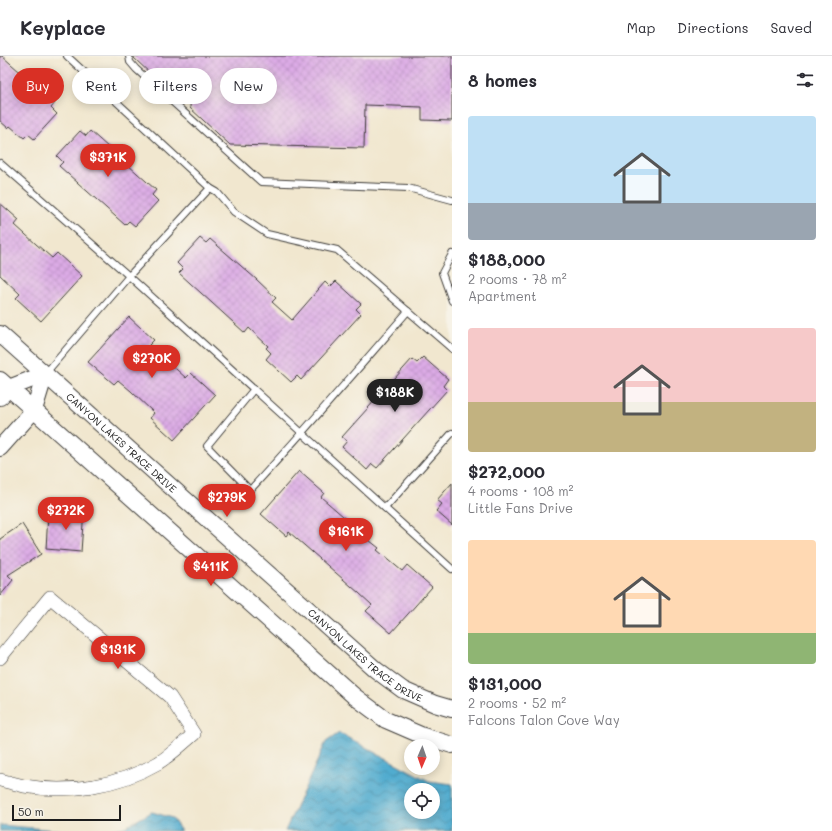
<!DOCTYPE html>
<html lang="en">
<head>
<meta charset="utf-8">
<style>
	:root { --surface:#fff; --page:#f2f2f3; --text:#2b2b33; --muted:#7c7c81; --line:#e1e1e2; --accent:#d93025 }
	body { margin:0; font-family:Mali,sans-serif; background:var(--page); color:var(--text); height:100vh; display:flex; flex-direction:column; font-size:15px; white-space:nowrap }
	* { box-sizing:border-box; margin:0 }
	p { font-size:13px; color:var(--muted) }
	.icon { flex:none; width:22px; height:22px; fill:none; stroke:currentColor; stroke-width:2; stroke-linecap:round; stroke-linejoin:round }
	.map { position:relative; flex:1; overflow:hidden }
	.drawer { display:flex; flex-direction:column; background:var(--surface); width:380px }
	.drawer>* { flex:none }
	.top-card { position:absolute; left:12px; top:12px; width:380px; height:36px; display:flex; gap:8px }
	.needle { width:26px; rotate:182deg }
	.buttons { position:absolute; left:404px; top:683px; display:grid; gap:8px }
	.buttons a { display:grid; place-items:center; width:36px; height:36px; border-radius:50%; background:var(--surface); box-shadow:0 2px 10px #0003; font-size:20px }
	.scale { position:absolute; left:12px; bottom:10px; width:109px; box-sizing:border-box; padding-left:4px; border:2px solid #1c1c1c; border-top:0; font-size:11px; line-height:14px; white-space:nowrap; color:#1c1c1c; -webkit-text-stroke:3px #f7f3e8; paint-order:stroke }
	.price { position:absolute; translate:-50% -34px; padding:0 9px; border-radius:14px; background:var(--accent); color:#fff; font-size:13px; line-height:26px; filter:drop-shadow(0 1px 2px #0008) }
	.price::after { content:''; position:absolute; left:50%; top:24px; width:12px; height:9px; margin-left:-6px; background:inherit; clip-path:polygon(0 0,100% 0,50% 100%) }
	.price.active { background:#222; color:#fff }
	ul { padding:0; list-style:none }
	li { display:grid; align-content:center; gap:8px; height:212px; padding:0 16px }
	li span { display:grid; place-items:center; height:124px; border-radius:4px; color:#555 }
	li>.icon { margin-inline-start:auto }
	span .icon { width:72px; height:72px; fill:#fffc; stroke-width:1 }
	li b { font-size:17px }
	h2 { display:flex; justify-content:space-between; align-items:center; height:48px; padding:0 16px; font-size:17px }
	.tag { padding:0 14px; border-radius:18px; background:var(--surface); box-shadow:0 2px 10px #0003; font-size:14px; line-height:36px }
	.tag.active { background:var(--accent); color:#fff }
	header { display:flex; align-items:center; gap:24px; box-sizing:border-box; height:56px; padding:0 20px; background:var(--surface); border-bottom:1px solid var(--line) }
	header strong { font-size:19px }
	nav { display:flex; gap:22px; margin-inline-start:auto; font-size:14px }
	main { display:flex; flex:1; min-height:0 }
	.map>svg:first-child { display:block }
	.water { fill:url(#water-waves); stroke:#366476; fill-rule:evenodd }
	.building { fill:url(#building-cross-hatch) }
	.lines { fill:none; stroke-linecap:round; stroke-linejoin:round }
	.service-casing { stroke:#3c3a37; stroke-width:8 }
	.minor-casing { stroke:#3c3a37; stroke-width:14 }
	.tertiary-casing { stroke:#3c3a37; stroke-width:18 }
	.service { stroke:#fff; stroke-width:6 }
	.minor { stroke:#fff; stroke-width:13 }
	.tertiary { stroke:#fff; stroke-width:16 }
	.labels { text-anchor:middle; stroke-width:3; stroke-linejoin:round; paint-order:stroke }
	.street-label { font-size:10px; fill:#1c1c1c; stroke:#f7f3e8 }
</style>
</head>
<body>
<header>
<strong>Keyplace</strong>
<nav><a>Map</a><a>Directions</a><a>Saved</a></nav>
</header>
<main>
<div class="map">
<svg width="452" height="775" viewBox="0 0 452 775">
	<defs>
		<pattern id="water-waves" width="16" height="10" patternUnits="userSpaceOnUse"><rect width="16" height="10" fill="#51accf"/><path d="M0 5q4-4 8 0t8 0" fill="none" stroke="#428ba7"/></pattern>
		<pattern id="building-cross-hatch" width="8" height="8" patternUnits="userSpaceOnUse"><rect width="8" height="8" fill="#dbaae5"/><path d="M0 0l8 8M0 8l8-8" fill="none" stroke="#bb92c4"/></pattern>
	</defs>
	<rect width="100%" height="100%" fill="#f7f3e8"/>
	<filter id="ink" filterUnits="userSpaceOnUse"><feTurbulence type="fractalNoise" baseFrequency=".025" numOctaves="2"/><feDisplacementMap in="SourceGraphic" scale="8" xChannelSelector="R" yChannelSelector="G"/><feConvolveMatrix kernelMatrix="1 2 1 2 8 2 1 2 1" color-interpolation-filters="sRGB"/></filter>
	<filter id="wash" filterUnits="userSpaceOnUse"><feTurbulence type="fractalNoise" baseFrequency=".012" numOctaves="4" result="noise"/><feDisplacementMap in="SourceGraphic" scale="16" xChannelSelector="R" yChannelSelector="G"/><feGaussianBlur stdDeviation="0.9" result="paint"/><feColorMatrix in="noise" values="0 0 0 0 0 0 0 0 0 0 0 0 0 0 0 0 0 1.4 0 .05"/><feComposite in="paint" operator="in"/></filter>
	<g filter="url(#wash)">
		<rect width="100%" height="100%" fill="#f1e7cf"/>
		<g class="water">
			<path d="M339,677l90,48 23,3v47h-167l41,-89zM411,734h22v22h-22z"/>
			<polygon points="152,756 172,762 181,775 103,775 125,771"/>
			<polygon points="0,769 67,775 0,775"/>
		</g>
		<g id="blocks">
			<g class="building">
				<polygon points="0,0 2,0 55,47 51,52 57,58 34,83 28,78 24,82 10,70 8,72 0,65"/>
				<polygon points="134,0 452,0 452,65 422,64 422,51 365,49 364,92 230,89 190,52 191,20 153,20 134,2"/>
				<polygon points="80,75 86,80 90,75 156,134 152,139 158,145 135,170 129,165 125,169 59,110 63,106 57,100"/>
				<polygon points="0,147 19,164 15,169 36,188 52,202 57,197 82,220 41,265 16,242 20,238 0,219"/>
				<polygon points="200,182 206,187 210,183 256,223 276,242 272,246 292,264 325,226 330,231 336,225 361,248 356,253 361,258 301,324 297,320 291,326 266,303 271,297 266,292 268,290 249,272 245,277 179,217 183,213 177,207"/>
				<polygon points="129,261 154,284 149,289 186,322 191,317 215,339 174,384 150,362 154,357 131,335 118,324 114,328 88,306"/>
				<polygon points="423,301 448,323 443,330 447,334 377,412 372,408 367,414 342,391 347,385 342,381 412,303 417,307"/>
				<polygon points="299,415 324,437 321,441 366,480 365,481 379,492 377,494 402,515 407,509 432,531 391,577 366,555 372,549 359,537 289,476 286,480 261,458"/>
				<polygon points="452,427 452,469 436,455 442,448 437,444"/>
				<polygon points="70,452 84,453 81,496 46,493 48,458 69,460"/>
				<polygon points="22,468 41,498 8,519 13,524 0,540 0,483"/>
			</g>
		</g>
	</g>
	<g filter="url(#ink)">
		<use href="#blocks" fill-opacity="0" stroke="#3c3a37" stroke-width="1"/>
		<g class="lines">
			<defs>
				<g id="service">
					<polyline points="67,0 210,132 217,136 234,156 267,178 337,194 452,293"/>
					<polyline points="129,0 130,6 136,13 261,126 408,132 452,144"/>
					<polyline points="0,107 129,220 452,513"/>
					<polyline points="452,198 442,217 452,245"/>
					<polyline points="45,318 129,220 210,132"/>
					<path d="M254,333l-47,57 43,44c54,-58 106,-119 158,-179"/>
					<polyline points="385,452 452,377"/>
				</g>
				<path id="minor" d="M0,602l50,-61 120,100 24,37c-12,10 -23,21 -36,29 -40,23 -89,31 -134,23 -8,-2 -16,-4 -24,-6"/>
				<g id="tertiary">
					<path id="s1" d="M0,278l376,336 27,20 32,14 17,5"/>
					<polyline points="0,324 354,640 386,664 423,680 452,689"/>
					<polyline points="0,341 9,332 45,318"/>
					<polyline points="0,392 34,354 45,318"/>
				</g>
			</defs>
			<use href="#service" class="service-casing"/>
			<use href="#minor" class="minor-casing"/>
			<use href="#tertiary" class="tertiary-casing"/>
			<use href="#service" class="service"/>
			<use href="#minor" class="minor"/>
			<use href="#tertiary" class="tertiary"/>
		</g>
	</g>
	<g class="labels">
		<g class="street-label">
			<text dy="4" stroke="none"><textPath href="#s1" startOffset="163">CANYON LAKES TRACE DRIVE</textPath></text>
			<text dy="4" stroke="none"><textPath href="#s1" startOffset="487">CANYON LAKES TRACE DRIVE</textPath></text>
		</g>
	</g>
</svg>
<div class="buttons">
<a><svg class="needle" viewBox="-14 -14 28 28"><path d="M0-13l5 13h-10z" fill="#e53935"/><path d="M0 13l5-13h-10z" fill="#7c7c81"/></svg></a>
<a><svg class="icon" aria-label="locate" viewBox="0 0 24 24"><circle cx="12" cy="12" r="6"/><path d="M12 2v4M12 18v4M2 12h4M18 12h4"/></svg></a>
</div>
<div class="scale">50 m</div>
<b class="price" style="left:108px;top:122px">$371K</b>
<b class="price" style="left:152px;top:323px">$270K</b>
<b class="price active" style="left:395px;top:357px">$188K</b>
<b class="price" style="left:227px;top:462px">$279K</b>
<b class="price" style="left:66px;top:475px">$272K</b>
<b class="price" style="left:346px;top:496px">$161K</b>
<b class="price" style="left:211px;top:531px">$411K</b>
<b class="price" style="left:118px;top:614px">$131K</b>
<div class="top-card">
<a class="tag active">Buy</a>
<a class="tag">Rent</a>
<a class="tag">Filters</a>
<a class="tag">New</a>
</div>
</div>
<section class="drawer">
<h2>8 homes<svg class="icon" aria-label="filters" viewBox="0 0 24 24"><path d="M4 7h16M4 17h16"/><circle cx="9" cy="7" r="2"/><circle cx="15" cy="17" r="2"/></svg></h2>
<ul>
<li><span style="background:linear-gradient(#bfe0f5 70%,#9aa5b1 0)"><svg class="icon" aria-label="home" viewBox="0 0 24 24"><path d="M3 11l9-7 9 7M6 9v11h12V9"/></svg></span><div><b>$188,000</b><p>2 rooms · 78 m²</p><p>Apartment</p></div></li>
<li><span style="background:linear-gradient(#f6c9c9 60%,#c2b280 0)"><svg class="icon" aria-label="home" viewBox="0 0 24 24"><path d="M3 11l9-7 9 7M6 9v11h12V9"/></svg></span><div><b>$272,000</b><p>4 rooms · 108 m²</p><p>Little Fans Drive</p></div></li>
<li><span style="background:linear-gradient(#ffd9b3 75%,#8fb573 0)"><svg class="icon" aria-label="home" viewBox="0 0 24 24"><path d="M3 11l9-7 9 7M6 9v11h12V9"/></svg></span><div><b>$131,000</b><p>2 rooms · 52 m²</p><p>Falcons Talon Cove Way</p></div></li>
</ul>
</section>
</main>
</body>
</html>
